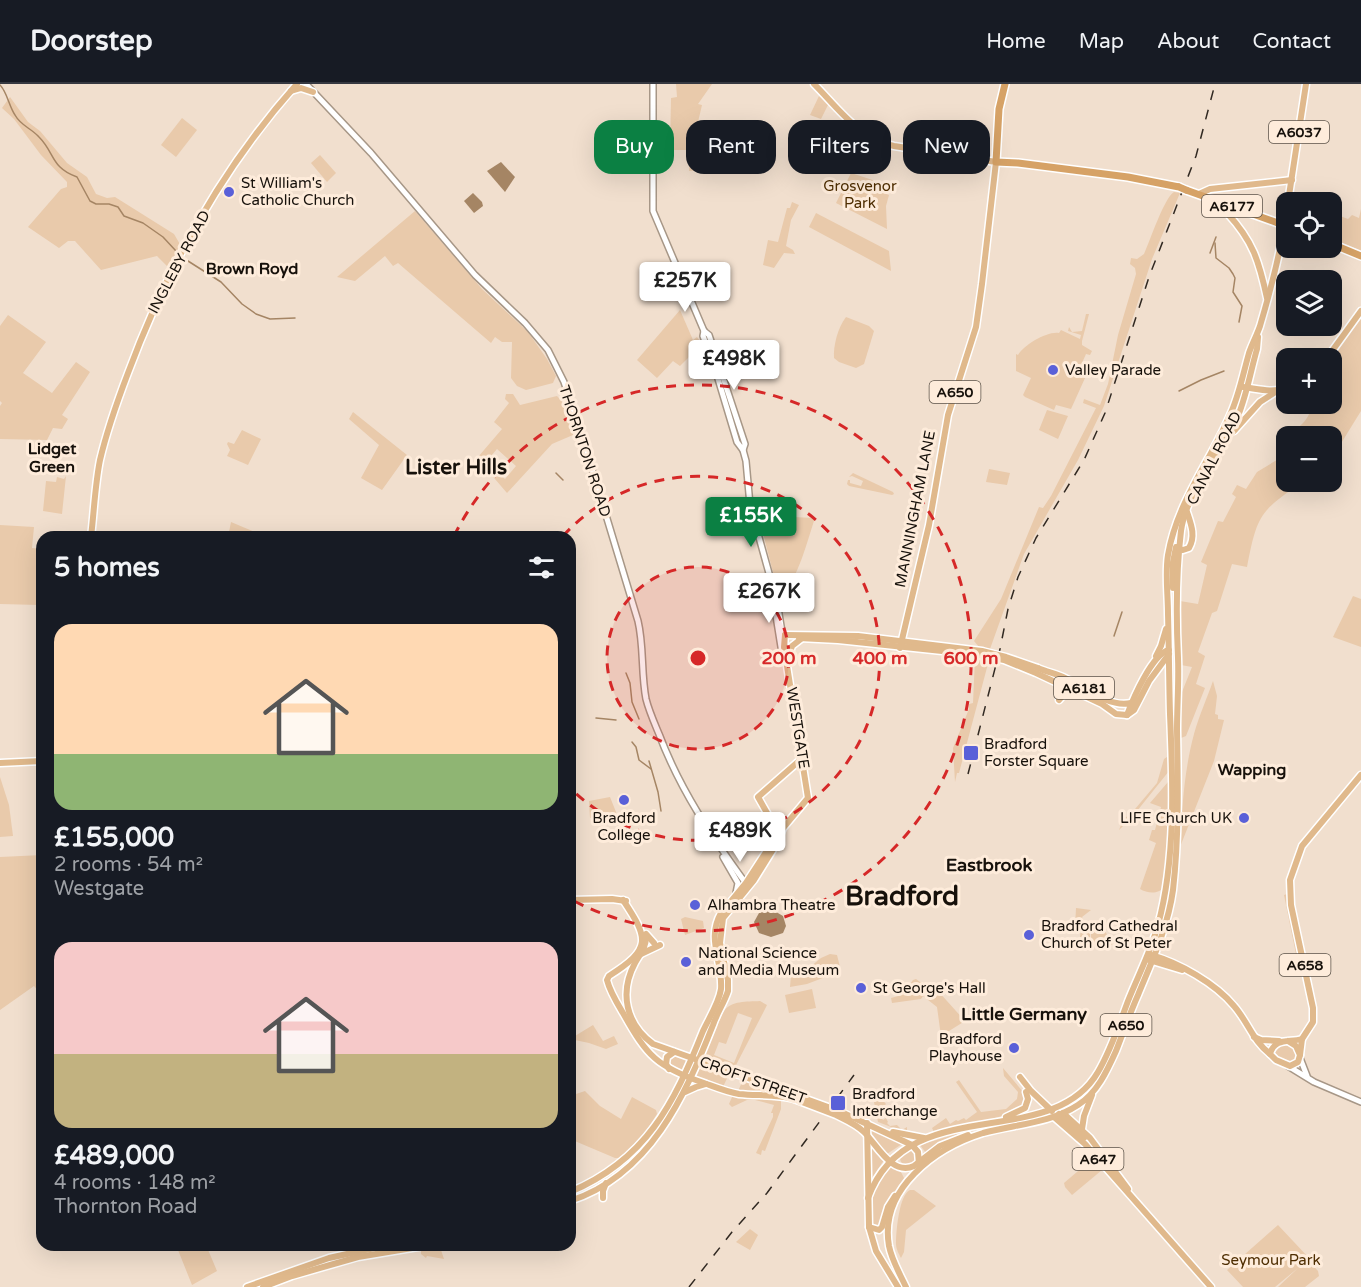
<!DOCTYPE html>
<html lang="en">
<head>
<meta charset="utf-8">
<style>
	:root { --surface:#171b24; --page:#20242c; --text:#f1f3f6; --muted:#9ea1a6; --line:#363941; --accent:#0b8043 }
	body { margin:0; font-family:"Varela Round",sans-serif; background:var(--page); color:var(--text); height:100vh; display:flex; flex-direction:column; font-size:22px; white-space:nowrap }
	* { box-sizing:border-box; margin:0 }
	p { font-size:20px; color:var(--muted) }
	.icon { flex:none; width:33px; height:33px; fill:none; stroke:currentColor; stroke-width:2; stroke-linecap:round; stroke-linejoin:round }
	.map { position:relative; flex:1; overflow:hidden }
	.drawer { position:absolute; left:36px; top:447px; width:540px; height:720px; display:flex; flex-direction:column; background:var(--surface); border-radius:18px; box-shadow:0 6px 24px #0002 }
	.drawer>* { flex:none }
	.top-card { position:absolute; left:594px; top:36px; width:570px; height:54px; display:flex; gap:12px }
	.controls { position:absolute; left:1276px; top:108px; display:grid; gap:12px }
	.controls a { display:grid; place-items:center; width:66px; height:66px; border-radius:12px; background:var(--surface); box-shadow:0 6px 24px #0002; font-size:30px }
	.price { position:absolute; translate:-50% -51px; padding:0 14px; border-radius:6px; background:#fff; color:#222; font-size:20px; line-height:39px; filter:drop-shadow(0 2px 3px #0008) }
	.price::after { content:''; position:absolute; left:50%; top:36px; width:18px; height:14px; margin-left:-9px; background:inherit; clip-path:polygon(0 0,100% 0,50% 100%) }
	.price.current { background:var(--accent); color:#fff }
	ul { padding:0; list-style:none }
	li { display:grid; align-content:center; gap:12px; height:318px; padding:0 18px }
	li span { display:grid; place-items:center; height:186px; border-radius:18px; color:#555 }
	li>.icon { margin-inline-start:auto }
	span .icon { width:108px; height:108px; fill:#fffc; stroke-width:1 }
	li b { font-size:26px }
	h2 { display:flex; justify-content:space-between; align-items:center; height:72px; padding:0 18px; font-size:26px }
	.pill { padding:0 21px; border-radius:18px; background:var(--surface); box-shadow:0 6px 24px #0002; font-size:21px; line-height:54px }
	.pill.current { background:var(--accent); color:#fff }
	header { display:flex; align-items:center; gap:36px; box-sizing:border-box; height:84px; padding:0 30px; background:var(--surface); border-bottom:2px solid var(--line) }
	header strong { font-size:28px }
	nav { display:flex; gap:33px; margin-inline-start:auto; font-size:21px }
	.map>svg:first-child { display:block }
	.green { fill:#e9caab; fill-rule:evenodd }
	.water { fill:#a58564 }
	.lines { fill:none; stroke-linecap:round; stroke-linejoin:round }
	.stream { stroke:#a58564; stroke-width:1.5 }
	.secondary-casing { stroke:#a79787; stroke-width:8 }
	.primary-casing { stroke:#fff; stroke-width:9 }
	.trunk-casing { stroke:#fff; stroke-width:10 }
	.secondary { stroke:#fff; stroke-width:5 }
	.primary { stroke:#e0b98c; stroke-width:6 }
	.trunk { stroke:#d6a266; stroke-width:7 }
	.rail { stroke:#312922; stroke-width:1.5; stroke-dasharray:10 10; stroke-linecap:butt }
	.primary-bridge-casing { stroke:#fff; stroke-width:9; stroke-linecap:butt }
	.trunk-bridge-casing { stroke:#fff; stroke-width:10; stroke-linecap:butt }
	.primary-bridge { stroke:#e0b98c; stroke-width:6 }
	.trunk-bridge { stroke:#d6a266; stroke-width:7 }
	.ring { fill:none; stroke:#d62828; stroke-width:3; stroke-dasharray:10 8 }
	.poi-dot { fill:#5a60d8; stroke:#feecdb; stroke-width:2 }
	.labels { text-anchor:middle; stroke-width:6; stroke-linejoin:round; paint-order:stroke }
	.shield { fill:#feecdb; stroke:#5c5349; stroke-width:1.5 }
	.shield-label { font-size:14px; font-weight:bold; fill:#17110b }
	.poi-label { font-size:15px; fill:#17110b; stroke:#feecdb; text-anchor:start }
	.park-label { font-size:15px; fill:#4e2d01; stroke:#feecdb }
	.street-label { font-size:15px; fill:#17110b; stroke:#feecdb }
	.neighbourhood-label { font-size:16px; font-weight:bold; fill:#17110b; stroke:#feecdb }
	.quarter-label { font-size:18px; font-weight:bold; fill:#17110b; stroke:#feecdb }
	.district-label { font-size:21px; font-weight:bold; fill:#17110b; stroke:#feecdb }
	.town-label { font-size:27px; font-weight:bold; fill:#17110b; stroke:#feecdb }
	.centre { fill:#d62828; stroke:#feecdb; stroke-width:3 }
	.ring-label { font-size:18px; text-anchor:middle; font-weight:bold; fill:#d62828; stroke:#feecdb; stroke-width:6; stroke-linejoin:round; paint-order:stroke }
</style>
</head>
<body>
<header>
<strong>Doorstep</strong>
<nav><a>Home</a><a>Map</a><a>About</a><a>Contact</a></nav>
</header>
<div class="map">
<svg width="1361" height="1203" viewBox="0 0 1361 1203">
	<rect width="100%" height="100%" fill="#f1dfce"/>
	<g class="green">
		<polygon points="676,0 712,0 698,20 702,21 698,38 714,42 705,86 689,87 691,66 670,66 671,14 677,13"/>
		<polygon points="819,12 829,19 821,35 810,31"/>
		<polygon points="10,13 28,38 40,47 67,79 87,93 96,110 107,114 115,113 174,150 181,162 168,183 157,172 101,186 75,157 68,157 59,164 28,143 61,105 67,103 67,98 41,71 14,35 2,24"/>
		<polygon points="182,34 197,46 176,73 161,61"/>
		<polygon points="320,71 336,89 327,98 311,79"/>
		<polygon points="851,89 879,98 876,106 889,111 886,122 887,145 836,119"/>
		<path d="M1174,108l6,1 -28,66 -48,147 -26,54 -54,94 -34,95 -11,-2 -5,-6 27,-42 38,-92 4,1 8,-12 45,-88 -13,-5 1,-4 16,6 8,-21 10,-49 18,-61 -1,-6 -5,-4 1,-6 6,1 7,-5c6,-13 20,-56 30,-62z"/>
		<polygon points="792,118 799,121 791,136 786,162 793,166 795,170 784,169 774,184 763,181 768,156 778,158 787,124 790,124"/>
		<polygon points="1361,125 1361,167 1332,154 1332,129 1348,135 1352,131 1359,134"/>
		<polygon points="415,127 482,205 528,248 547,275 556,292 553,299 526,306 517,302 511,294 512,258 502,258 495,253 491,259 398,179 393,182 385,172 355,197 337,193"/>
		<polygon points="816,129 889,167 891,187 809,143"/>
		<polygon points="680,226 693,256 697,253 702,260 680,282 673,277 657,294 637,276"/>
		<path d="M1086,230h3l-7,27v4l10,6 -2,4 -4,-1 -4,9 8,4 -19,42 -15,-4 -2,5 -29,-13 -2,-2 8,-17 -15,-7v-17l2,1c6,-10 29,-24 41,-22l2,-3 19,9 1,-4 -13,-4 1,-4 3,5 10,-1z"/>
		<polygon points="8,231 46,258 23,289 52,309 76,278 90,288 62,331 68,335 62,345 53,344 47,356 0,355 0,322 2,319 0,317 0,242"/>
		<path d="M1361,231v96l-29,47v-22h-45v46h16c-44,29 -46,34 -56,85l-15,-3 -15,47 -5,2 -14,39 7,4 -9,28 9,4 -19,48 -5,2 -1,-41 12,-30 -11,-2 -1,-64 18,3 9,-39 -6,-3 17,-41 5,1 13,-25 -4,-3 5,-9 9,4 11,-17 28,-17 -5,-11c10,-18 27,-13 32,-40h20v-46h-2z"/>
		<path d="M846,233l23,9 5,5 -10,33 -8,4 -17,-6 -5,-4c-1,-12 4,-31 12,-41z"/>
		<polygon points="506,310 513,310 520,321 557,312 566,322 577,347 573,351 552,360 507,409 482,380 489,380 505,395 516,382 497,365 491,372 482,375 478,373 502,345 494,338 509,319 505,315"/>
		<polygon points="1047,326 1068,332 1058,355 1039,346"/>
		<polygon points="353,328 407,371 382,406 361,394 379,361 349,335"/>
		<polygon points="242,346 261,355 248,381 227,372 230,366 227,360 228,358 234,360"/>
		<polygon points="989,385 1010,389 1007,401 986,398"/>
		<polygon points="853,389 893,408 894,410 892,411 849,402 847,400 848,396 850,396 850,399 861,402 863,397 852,392 849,393"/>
		<polygon points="66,392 62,430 43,427 46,397 56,398 57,393 64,395"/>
		<path d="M770,432l45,2c-6,17 -18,66 -33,74l-5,-4 -13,-51v-11l9,-2z"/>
		<polygon points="231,438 267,453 228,453"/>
		<polygon points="0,441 34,443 32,464 42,465 39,521 0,520"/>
		<polygon points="1353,512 1361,515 1361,563 1333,553"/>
		<polygon points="975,574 989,576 959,689 957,689 955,698 953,664 969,625 969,620 973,619"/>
		<path d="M1213,597l4,15 -2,18 3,1v4l6,1 -10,41 -34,86c2,-38 4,-76 14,-113 5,-18 13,-36 19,-53z"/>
		<polygon points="1167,673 1169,687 1133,732 1119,746 1124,734 1130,731 1157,699 1164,675"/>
		<polygon points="0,693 9,721 13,752 0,753"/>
		<path d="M1168,698l2,30 -6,75c-6,8 -17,6 -24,2l16,-46 -7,-3 3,-10h3l6,-23 -11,-4z"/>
		<polygon points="610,713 618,733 590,734 589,717"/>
		<polygon points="42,771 42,911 34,902 0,926 0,773"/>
		<polygon points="1287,810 1299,875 1297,875 1284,811"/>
		<polygon points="1076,824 1091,826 1082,833 1086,841 1084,846 1090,846 1090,859 1088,861 1079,862 1081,845 1075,843"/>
		<polygon points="685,833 703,837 704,844 685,851 681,835"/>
		<polygon points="1091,843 1104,844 1108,853 1106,857 1109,859 1112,855 1112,861 1093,861 1091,859"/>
		<polygon points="830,870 837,871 841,887 807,900 790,903 791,891 805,887 821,874"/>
		<polygon points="916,895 920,898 925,898 938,907 965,937 941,952 937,923 923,912 921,915 892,919 891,914 902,911 913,896"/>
		<polygon points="812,905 816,924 789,929 785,911"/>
		<path d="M760,917l7,4 -4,8 -28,54 -28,-9 -1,-6 17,-40c9,-12 23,-10 37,-11zM738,929l14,5 -18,45 -20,-8 5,-13 7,2z"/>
		<polygon points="593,941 603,957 614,952 618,960 606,965 589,959 570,955"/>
		<path d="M1285,960l8,3 5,7 -1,5 -7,5c-11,-4 -25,-17 -5,-20z"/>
		<polygon points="674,971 688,976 682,990 669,982 669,976"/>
		<polygon points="701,981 729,990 723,1003 696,994"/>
		<path d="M1003,984l21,25 2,11c-18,15 -68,22 -92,28l-2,-4 14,-10 4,6 6,-4 2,1 6,-3 2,2 11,-8 -21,-30 3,-2 22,32 25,-3 11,-10 1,-7 -14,-16z"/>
		<polygon points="744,994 765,1004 765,1007 738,1007"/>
		<polygon points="585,1007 600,1022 621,1035 632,1013 656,1026 657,1030 644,1050 620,1074 615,1074 570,1055 570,1012"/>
		<polygon points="878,1011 886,1020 878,1028 883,1036 886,1034 888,1038 887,1039 890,1042 897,1041 902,1046 907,1043 907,1049 878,1038 873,1013"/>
		<polygon points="732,1013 762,1013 781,1016 781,1025 765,1067 762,1066 761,1071 756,1069 773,1033 773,1029 771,1029 774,1021 755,1016 747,1016 732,1023 729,1020"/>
		<polygon points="871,1046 902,1060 887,1070 871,1052"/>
		<polygon points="966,1047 948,1055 926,1069 920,1061"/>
		<polygon points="871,1063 884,1076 872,1094"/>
		<circle cx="908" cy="1074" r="8"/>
		<polygon points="1091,1076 1102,1086 1072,1111 1065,1103 1064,1099"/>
		<path d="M889,1082l12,6 4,8 -17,22 -8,24 -5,1c-15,-17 5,-46 14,-61z"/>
		<path d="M910,1106h4l22,16 -30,24 -2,22 -3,6c-2,-4 -5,-9 -5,-14 0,-12 3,-49 14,-54z"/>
		<polygon points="1278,1141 1309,1174 1308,1176 1318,1187 1319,1192 1305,1203 1278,1203 1298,1184 1275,1203 1243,1203 1227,1186"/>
		<polygon points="750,1145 758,1151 750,1166 736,1158"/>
		<polygon points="176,1161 206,1161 217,1187 192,1201"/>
		<polygon points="440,1163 444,1175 427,1172 426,1174 421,1170 421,1167"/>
	</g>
	<g class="water">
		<polygon points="501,78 515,93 505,108 487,87"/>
		<polygon points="473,109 482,118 483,122 474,129 464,117"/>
		<polygon points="771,825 783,832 786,842 783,849 771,853 759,849 754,838 759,829"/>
	</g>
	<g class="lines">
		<g class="stream">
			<path d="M0,1c7,7 9,21 15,30 6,11 16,13 24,22 16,16 12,31 38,40l13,24 6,3h13l9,3 6,9 19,7 20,14 13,14"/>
			<polyline points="1215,159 1216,174 1229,184 1233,190 1235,194 1233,208 1242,222 1239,238"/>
			<polyline points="1210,169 1216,153"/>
			<polyline points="188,177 221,198 242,220 256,230 270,235 295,234"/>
			<polyline points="1179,307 1201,296 1224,287"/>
			<polyline points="556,389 563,396"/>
			<polyline points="1114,552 1122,528"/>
			<polyline points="626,589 630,599 632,618 639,635"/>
			<polyline points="596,634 616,636"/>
			<polyline points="632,658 636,663 639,676 651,685"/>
			<polyline points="649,677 658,708 661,727"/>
		</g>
		<defs>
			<g id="secondary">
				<path d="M306,0l65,69 104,122 50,48 23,27 16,32 18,54 56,185c6,25 3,52 8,78 3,12 8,23 13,35 21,56 53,103 88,151"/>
				<polyline points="653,0 653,127 704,247 709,251 745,360 743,366 746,377 750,421 777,518 782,548 785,551"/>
				<polyline points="704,247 703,252 713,278 737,358 743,366"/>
				<polyline points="773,504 777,508 786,511"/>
				<polyline points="773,513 782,569"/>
				<polyline points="723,773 738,799 736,809"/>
				<polyline points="1300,974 1307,992"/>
				<polyline points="1288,982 1314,998 1361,1018"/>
			</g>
			<g id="primary">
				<path d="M814,0c24,24 45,55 80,62l102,16 -14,122 -6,43 -28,88 -19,110 -29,123"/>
				<polyline points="291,7 301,4 313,8"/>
				<polyline points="1199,110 1210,105 1292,96"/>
				<polyline points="1288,118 1306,0"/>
				<path d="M1227,121v8c26,28 32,48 40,85"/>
				<polyline points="1327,274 1361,227"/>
				<path d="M1243,303c16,2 28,6 44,1"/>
				<polyline points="1234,347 1260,318 1277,307"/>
				<path d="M91,453c3,-25 4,-52 9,-77 7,-30 17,-58 28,-87 39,-105 94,-205 169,-289"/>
				<path d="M1178,465l5,1 6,-2c7,-12 2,-24 -2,-36"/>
				<polyline points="1173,504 1173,478 1176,463"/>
				<polyline points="785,551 858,552 982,567"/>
				<polyline points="799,554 838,556 980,571"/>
				<polyline points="789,572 792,562 801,555"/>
				<polyline points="1156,572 1161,562 1166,545"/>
				<path d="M1038,584c9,4 19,6 27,10 20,10 44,30 66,25"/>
				<polyline points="1036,589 1102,620 1116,630 1127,631"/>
				<polyline points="1059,616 1065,609 1073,609"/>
				<polyline points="1127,631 1134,626 1149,597 1169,570"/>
				<path d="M1127,631c6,-16 25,-61 42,-65"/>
				<polyline points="0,679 42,677"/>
				<polyline points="780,752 758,713 799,677 802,670"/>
				<polyline points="570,816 612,815 626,817"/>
				<path d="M623,816c26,39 29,49 -14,76l-2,4c3,12 10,23 16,33 24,43 34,54 81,70 11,4 23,9 35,11 19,2 36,0 55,5"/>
				<polyline points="728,821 746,799 774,756 779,753"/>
				<polyline points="646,850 654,859"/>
				<path d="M646,853c0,11 -6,17 -11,26 -16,30 -9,61 18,81l142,51"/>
				<polyline points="641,870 660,861"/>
				<path d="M1151,871c28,8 64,28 83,51 14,16 19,35 36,48"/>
				<polyline points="1149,876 1182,886"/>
				<polyline points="1254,953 1261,956 1279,957"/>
				<path d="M1288,957l8,5 4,9 -2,7 -8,4 -14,-6 -6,-6c5,-17 19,-11 32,-15"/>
				<polyline points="1300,971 1302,955 1313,938 1313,924 1291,821 1290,796 1302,762 1361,691"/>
				<polyline points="669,985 666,980 667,973 674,968"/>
				<polyline points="1020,993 1031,1007 1052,1027"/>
				<polyline points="685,1008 696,1003 706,1000"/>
				<polyline points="839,1027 912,1061 918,1068 919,1080"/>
				<polyline points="1063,1029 1090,1054 1128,1105"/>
				<polyline points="1059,1030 1084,1054"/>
				<path d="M836,1031c10,5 20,9 28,17 13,13 28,44 50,34l26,-20 28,-11"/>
				<polyline points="1006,1033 1025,1024 1028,1015 1026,1008"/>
				<polyline points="1054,1033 1085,1060 1211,1203"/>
				<polyline points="867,1039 869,1143 876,1167 898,1203"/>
				<polyline points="1082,1045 1084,1032 1092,1011"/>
				<polyline points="893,1048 924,1054"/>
				<path d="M570,1108c76,-32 104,-88 133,-161 6,-13 16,-28 18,-42 2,-28 -15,-50 0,-76"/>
				<polyline points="603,1114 603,1107 606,1099"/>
				<path d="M868,1114c39,-108 183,-45 230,-126 13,-22 21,-47 30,-71 10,-25 23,-50 30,-76 18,-66 15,-143 12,-211 -1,-34 -1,-67 -2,-100 0,-20 -3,-40 0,-59 9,-53 42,-93 62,-140 9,-19 13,-41 19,-62 3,-9 8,-18 11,-27 11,-37 21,-76 27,-115"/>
				<path d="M570,1117c80,-26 115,-105 143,-176 4,-12 11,-22 15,-34v-11l-8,-37 3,-25 31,-38 23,-37 6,-15 25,-30 -24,-151 1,-12"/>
				<polyline points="869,1143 879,1146 882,1143 888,1123 895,1112"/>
				<polyline points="388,1161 394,1163 408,1161"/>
				<polyline points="247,1203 329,1174 388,1161"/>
				<polyline points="263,1203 292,1192 358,1173 430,1161"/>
				<path d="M906,1203c-6,-13 -14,-26 -17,-41 -10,-57 46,-98 94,-113 32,-9 66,-9 95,-28 19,-12 29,-34 38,-54 7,-18 14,-38 22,-56 14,-34 30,-68 35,-105 6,-53 5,-106 4,-160 0,-24 2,-48 1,-72 -2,-42 -2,-85 3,-127 5,-38 37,-74 54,-108 11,-23 15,-50 22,-74l1,-12"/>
			</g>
			<g id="trunk">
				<polyline points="1005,0 999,25 996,78 1018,79 1128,93 1179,103"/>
				<polyline points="1186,106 1278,139"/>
				<polyline points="1332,160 1361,172"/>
			</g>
		</defs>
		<use href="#secondary" class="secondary-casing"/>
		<use href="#primary" class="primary-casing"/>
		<use href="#trunk" class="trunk-casing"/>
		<use href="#secondary" class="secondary"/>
		<use href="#primary" class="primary"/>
		<use href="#trunk" class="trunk"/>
		<g class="rail">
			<polyline points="968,690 1000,565 1008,525 1018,493 1036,454 1084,376 1105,329 1149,193 1196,72 1215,0"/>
			<polyline points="689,1203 732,1148 767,1109 854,991"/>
		</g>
		<defs>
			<g id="primary-bridge">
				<polyline points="982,567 1006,573 1038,584"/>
				<polyline points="980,571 1004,576 1036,589"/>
				<polyline points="795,1011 839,1027"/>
				<polyline points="794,1015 836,1031"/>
			</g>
			<g id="trunk-bridge">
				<polyline points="1179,103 1186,106"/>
				<polyline points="1278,139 1287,142"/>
			</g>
		</defs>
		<use href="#primary-bridge" class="primary-bridge-casing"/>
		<use href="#trunk-bridge" class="trunk-bridge-casing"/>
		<use href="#primary-bridge" class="primary-bridge"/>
		<use href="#trunk-bridge" class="trunk-bridge"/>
	</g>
	<circle cx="698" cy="574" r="91" fill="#d62828" fill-opacity=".12"/>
	<g class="ring">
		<circle cx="698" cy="574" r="91"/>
		<path d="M563 452A182 182 0 1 1 570 704"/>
		<path d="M454 452A273 273 0 1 1 572 816"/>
	</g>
	<g class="poi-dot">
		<circle cx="229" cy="108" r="6"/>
		<circle cx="1053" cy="286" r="6"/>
		<rect x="963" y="661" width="16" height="16" rx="3"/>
		<circle cx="624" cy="716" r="6"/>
		<circle cx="1244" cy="734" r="6"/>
		<circle cx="695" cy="821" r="6"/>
		<circle cx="1029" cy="851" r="6"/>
		<circle cx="686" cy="878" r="6"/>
		<circle cx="861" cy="904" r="6"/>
		<circle cx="1014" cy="964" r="6"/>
		<rect x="830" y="1011" width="16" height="16" rx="3"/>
	</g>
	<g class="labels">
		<g class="shield">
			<rect x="1269" y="37" width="60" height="22" rx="4.5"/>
			<rect x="1202" y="111" width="60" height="22" rx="4.5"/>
			<rect x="929.5" y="297" width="51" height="22" rx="4.5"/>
			<rect x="1054" y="593" width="60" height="22" rx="4.5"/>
			<rect x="1279.5" y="870" width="51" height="22" rx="4.5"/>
			<rect x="1100.5" y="930" width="51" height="22" rx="4.5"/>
			<rect x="1072.5" y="1064" width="51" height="22" rx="4.5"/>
		</g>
		<g class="shield-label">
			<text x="1299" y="53">A6037</text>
			<text x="1232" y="127">A6177</text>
			<text x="955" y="313">A650</text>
			<text x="1084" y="609">A6181</text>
			<text x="1305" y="886">A658</text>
			<text x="1126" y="946">A650</text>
			<text x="1098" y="1080">A647</text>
		</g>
		<g class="poi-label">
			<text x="241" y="104">St William's<tspan x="241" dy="17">Catholic Church</tspan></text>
			<text x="1065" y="291">Valley Parade</text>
			<text x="984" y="665">Bradford<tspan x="984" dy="17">Forster Square</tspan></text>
			<text x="624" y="739" text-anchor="middle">Bradford<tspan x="624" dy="17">College</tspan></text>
			<text x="1232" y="739" text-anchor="end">LIFE Church UK</text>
			<text x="707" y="826">Alhambra Theatre</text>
			<text x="1041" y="847">Bradford Cathedral<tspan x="1041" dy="17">Church of St Peter</tspan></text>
			<text x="698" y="874">National Science<tspan x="698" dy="17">and Media Museum</tspan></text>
			<text x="873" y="909">St George's Hall</text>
			<text x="1002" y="960" text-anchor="end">Bradford<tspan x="1002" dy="17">Playhouse</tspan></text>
			<text x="852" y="1015">Bradford<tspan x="852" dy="17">Interchange</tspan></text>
		</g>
		<g class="park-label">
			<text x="860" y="107">Grosvenor<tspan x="860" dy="17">Park</tspan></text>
			<text x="1271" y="1181">Seymour Park</text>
		</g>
		<g class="street-label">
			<text transform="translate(179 178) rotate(-62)" y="5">INGLEBY ROAD</text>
			<text transform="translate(585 367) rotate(72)" y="5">THORNTON ROAD</text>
			<text transform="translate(1214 374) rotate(-63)" y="5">CANAL ROAD</text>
			<text transform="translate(915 425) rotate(-79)" y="5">MANNINGHAM LANE</text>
			<text transform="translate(798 644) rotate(81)" y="5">WESTGATE</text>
			<text transform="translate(753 996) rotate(20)" y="5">CROFT STREET</text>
		</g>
		<g class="neighbourhood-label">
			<text x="252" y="190">Brown Royd</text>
			<text x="52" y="370">Lidget<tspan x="52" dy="18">Green</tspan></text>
			<text x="1252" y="691">Wapping</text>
		</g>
		<g class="quarter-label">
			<text x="989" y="787">Eastbrook</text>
			<text x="1024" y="936">Little Germany</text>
		</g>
		<g class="district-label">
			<text x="456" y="390">Lister Hills</text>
		</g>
		<g class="town-label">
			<text x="902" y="821">Bradford</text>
		</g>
	</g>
	<circle cx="698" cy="574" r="9" class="centre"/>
	<g class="ring-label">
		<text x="789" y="580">200 m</text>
		<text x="880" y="580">400 m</text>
		<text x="971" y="580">600 m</text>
	</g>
</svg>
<div class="controls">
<a><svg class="icon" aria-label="locate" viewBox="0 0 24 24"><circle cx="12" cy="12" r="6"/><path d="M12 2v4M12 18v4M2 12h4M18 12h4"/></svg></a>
<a><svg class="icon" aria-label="layers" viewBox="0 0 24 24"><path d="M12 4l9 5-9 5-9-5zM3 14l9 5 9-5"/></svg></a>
<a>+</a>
<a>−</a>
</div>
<b class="price" style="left:685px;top:229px">£257K</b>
<b class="price" style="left:734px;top:307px">£498K</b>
<b class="price current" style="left:751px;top:464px">£155K</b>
<b class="price" style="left:769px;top:540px">£267K</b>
<b class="price" style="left:740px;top:779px">£489K</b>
<div class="top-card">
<a class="pill current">Buy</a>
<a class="pill">Rent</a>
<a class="pill">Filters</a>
<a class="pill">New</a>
</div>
<section class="drawer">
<h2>5 homes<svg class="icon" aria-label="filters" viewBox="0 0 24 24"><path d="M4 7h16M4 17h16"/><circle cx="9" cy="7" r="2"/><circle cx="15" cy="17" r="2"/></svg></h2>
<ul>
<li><span style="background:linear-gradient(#ffd9b3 70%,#8fb573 0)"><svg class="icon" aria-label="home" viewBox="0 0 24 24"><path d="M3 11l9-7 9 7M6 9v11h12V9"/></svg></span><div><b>£155,000</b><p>2 rooms · 54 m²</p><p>Westgate</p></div></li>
<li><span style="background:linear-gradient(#f6c9c9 60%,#c2b280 0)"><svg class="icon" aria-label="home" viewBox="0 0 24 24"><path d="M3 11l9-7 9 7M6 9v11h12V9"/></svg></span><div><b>£489,000</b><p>4 rooms · 148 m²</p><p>Thornton Road</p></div></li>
</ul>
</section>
</div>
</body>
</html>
